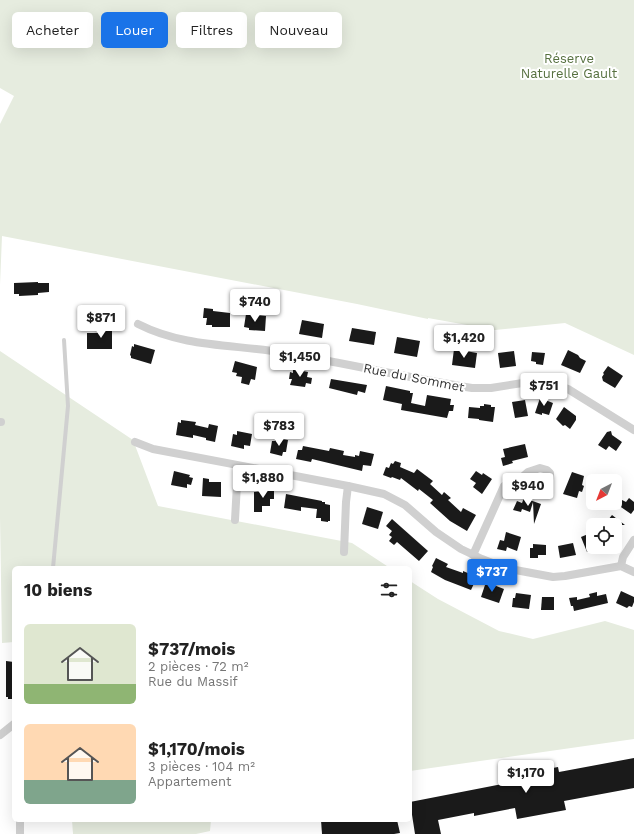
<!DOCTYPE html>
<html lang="fr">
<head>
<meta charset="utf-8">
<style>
	:root { --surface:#fff; --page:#f2f2f2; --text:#222; --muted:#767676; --accent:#1a73e8 }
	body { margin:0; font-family:"Work Sans",sans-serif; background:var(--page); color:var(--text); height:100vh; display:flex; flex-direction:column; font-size:15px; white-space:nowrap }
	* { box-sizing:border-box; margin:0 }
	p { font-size:13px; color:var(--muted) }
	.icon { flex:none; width:22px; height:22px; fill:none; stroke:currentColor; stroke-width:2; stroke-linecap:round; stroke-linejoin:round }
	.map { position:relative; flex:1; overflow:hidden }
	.details { position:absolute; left:12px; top:566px; width:400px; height:256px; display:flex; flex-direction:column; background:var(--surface); border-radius:6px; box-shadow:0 4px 16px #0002 }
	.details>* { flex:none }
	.banner { position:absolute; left:12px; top:12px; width:400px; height:36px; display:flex; gap:8px }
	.needle { width:26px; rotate:222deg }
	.controls { position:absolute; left:586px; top:474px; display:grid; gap:8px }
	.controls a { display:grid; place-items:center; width:36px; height:36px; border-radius:6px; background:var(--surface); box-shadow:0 4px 16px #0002; font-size:20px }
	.price { position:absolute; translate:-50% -34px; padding:0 9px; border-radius:4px; background:#fff; color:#222; font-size:13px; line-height:26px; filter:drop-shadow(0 1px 2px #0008) }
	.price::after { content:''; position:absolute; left:50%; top:24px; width:12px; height:9px; margin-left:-6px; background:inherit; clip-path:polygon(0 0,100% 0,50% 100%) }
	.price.selected { background:var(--accent); color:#fff }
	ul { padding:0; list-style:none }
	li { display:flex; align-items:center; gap:12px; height:100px; padding:0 12px }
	li span { display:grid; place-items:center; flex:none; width:112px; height:80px; border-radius:6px; color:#555 }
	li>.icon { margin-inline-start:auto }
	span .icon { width:48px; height:48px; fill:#fffc; stroke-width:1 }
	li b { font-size:17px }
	h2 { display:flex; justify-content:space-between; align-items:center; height:48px; padding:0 12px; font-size:17px }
	.pill { padding:0 14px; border-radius:6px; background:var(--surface); box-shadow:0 4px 16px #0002; font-size:14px; line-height:36px }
	.pill.selected { background:var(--accent); color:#fff }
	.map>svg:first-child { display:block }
	.green { fill:#e6ecdf }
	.building { fill:#1a1a1a }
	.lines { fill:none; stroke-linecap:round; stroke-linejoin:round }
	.lane { stroke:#d0d0d0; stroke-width:4 }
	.street { stroke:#d0d0d0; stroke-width:8 }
	.labels { text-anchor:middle; stroke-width:4; stroke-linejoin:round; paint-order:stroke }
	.park-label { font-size:13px; fill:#56703f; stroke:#fff }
	.street-label { font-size:13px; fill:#333; stroke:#fff }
</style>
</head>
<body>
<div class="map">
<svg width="634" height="834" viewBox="0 0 634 834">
	<rect width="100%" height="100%" fill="#fff"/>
	<g class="green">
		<polygon points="0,0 634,0 634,355 565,323 495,330 428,318 428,319 357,304 2,236 0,285 0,124 14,96 0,88"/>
		<polygon points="0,351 133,440 158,506 352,543 390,568 14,568 14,642 2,643 0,517"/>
		<polygon points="410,581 438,599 499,631 533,639 605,621 634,630 634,739 410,771"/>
		<polygon points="72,820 211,820 210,831 196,834 73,834"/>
	</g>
	<g class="building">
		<polygon points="38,282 38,283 49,283 49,292 38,293 38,295 19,296 19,294 14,294 14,283"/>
		<polygon points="204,308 213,309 213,311 230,313 230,327 212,327 212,325 206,325 207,318 203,318"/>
		<polygon points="246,314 266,316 265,331 249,330 249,328 244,327"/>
		<polygon points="302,320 324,324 322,338 299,334"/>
		<polygon points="99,326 112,326 112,349 87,349 87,333 99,333"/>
		<polygon points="352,328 376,332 374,345 349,341"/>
		<polygon points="397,337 420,341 417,357 394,353"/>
		<polygon points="134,344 155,350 151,364 131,358 131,356 130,355 132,346 134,347"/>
		<polygon points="454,349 477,353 475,368 452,365"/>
		<polygon points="568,350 578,355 580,358 586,361 580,373 561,365"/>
		<polygon points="514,351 516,366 500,368 498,353"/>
		<polygon points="532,352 545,353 543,365 536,364 536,362 531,361"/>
		<polygon points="235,361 257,367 255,380 251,379 249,385 241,383 242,377 236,376 237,373 232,372"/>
		<polygon points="608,366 623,376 615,388 603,381 602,377 604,374 603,373"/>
		<polygon points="293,369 308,372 307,377 312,378 311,384 306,383 305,387 290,385 292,379 289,379 290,372 293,373"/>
		<polygon points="331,379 367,385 365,393 358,391 357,395 329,388"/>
		<polygon points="386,386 410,391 410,393 413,393 411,403 425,406 427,395 451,399 450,405 454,405 453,411 449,411 447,418 401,410 402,404 383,400"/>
		<polygon points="540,398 553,403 549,415 542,413 542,415 535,413"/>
		<polygon points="525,400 528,416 515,418 512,402"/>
		<polygon points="484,404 491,405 491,407 495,407 493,422 479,420 479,419 468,418 469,407 480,408 480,406 484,406"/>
		<polygon points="564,407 576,416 576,420 570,429 565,425 563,426 556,419"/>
		<polygon points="181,420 196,422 195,425 208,428 209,424 218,426 215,442 206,440 206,438 193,435 193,438 176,435 178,422 181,423"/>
		<polygon points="237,431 252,434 250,446 244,445 244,449 231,446 233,434 237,435"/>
		<polygon points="611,431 612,435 622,442 616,451 609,446 606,450 598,445 607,432"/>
		<polygon points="275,438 288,440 286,452 283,452 282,456 270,453 272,441 275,441"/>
		<polygon points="525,444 528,457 512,461 513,463 503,466 501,458 505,457 503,449"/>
		<polygon points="303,446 329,451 330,448 344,451 343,455 355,457 355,455 359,456 360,451 374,454 371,466 363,465 362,471 312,459 311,462 296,459 298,450 302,450"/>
		<polygon points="395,461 401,463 400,467 414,473 417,469 433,481 430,484 442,495 444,492 451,498 448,500 461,512 463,508 476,515 467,531 450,521 430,503 433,500 419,489 418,491 401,478 400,480 392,477 391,478 383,475 386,467 389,468 391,463 393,464"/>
		<polygon points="174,471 190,475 189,477 193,478 191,485 187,484 187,488 171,485"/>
		<polygon points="476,471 482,475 483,473 492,479 482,494 473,487 476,483 470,479"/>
		<polygon points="572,472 584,476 582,485 584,486 582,492 579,491 577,498 563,494"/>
		<polygon points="203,478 209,479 209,482 221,482 221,497 202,496"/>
		<polygon points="264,489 274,489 274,499 270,499 270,506 262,506 262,512 254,512 254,492 265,491"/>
		<polygon points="286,494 322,501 322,502 325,502 325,504 330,505 330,521 328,521 328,522 321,521 321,518 316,518 317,509 301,507 301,511 284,508"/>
		<polygon points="524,498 541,504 534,524 533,502 530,512 522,509 521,512 513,510 517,501 522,503"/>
		<polygon points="629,498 634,502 634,510 631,514 618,505 622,500 626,502"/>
		<polygon points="367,507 383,512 378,529 362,524"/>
		<polygon points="612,515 625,525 621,525 615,533 615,525 604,525"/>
		<polygon points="392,519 428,551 419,561 397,542 394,545 389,541 392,537 389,535 392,531 386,526"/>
		<polygon points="506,532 521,537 517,551 507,547 506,551 497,549 500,540 504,541"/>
		<polygon points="593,532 593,549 587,552 581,537"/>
		<polygon points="573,543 576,555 560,558 558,546"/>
		<polygon points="533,544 546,545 546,555 538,555 538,558 530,558 530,548 533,548"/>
		<polygon points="436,558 448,564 446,567 463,573 463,571 477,577 471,590 445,580 431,572 433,567 432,566"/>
		<polygon points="486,582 504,589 499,603 481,597"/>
		<polygon points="621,591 634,597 634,602 632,607 629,606 627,608 616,603"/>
		<polygon points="597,592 597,596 606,594 608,603 574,611 573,606 571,606 569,598 577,597 577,600 590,597 589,594"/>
		<polygon points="516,593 531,595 529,609 512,607 513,598 515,598"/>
		<polygon points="542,597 554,597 554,610 541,610"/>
		<polygon points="6,661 14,662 14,699 8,699 8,697 6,697"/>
		<polygon points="634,758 634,788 564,801 566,810 517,819 515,808 474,816 474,813 438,820 441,834 415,834 410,802 523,780 521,774 558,767 559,772"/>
		<polygon points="321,820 397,820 400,833 394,834 322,834"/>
	</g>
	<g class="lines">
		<polyline class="lane" points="53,568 68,406 64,340"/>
		<g class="street">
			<path d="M138,324c47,24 97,20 148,29 62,11 124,25 186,35h19l38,-6 23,1 16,6 66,41"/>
			<polyline points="0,422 1,422"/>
			<polyline points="135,442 153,449 348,486 384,494 405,505 436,532 461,549 482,559 505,568 553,577 565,576 621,566 634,572"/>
			<path d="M540,468l7,2 3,3c1,17 -21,8 -30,6l8,-7z"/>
			<polyline points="235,520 238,466"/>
			<polyline points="344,552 346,502 348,486"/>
			<polyline points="473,555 504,486 512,480 520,479"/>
			<polyline points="621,566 623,557 634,540"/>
			<polyline points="0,735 14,724"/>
			<polyline points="20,834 20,820"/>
		</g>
	</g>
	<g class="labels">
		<g class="park-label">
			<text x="569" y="63">Réserve<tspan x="569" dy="15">Naturelle Gault</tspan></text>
		</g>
		<g class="street-label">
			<text transform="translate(414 377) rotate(11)" y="5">Rue du Sommet</text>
		</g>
	</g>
</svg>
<div class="controls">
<a><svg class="needle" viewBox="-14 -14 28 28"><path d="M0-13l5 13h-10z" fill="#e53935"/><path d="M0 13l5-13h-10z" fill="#767676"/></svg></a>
<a><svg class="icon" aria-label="locate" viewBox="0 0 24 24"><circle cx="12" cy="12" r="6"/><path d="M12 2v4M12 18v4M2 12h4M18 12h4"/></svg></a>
</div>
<b class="price" style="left:255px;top:323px">$740</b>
<b class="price" style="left:101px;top:339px">$871</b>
<b class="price" style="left:464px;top:359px">$1,420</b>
<b class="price" style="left:300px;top:378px">$1,450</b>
<b class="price" style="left:544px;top:407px">$751</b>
<b class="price" style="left:279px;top:447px">$783</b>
<b class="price" style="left:263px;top:499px">$1,880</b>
<b class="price" style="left:528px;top:507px">$940</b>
<b class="price selected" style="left:492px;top:593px">$737</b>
<b class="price" style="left:526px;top:794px">$1,170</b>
<div class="banner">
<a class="pill">Acheter</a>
<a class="pill selected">Louer</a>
<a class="pill">Filtres</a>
<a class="pill">Nouveau</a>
</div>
<section class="details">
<h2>10 biens<svg class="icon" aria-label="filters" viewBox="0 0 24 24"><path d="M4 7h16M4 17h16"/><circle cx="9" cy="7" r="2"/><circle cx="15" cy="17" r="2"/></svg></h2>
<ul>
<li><span style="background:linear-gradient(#dfe7d0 75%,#8fb573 0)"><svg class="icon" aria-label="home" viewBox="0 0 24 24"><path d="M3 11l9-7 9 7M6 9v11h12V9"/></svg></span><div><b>$737/mois</b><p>2 pièces · 72 m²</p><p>Rue du Massif</p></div></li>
<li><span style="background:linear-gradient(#ffd9b3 70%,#7fa58c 0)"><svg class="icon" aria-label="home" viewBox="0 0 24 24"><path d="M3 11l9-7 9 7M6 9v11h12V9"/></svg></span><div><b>$1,170/mois</b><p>3 pièces · 104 m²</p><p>Appartement</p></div></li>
</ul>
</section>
</div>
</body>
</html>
